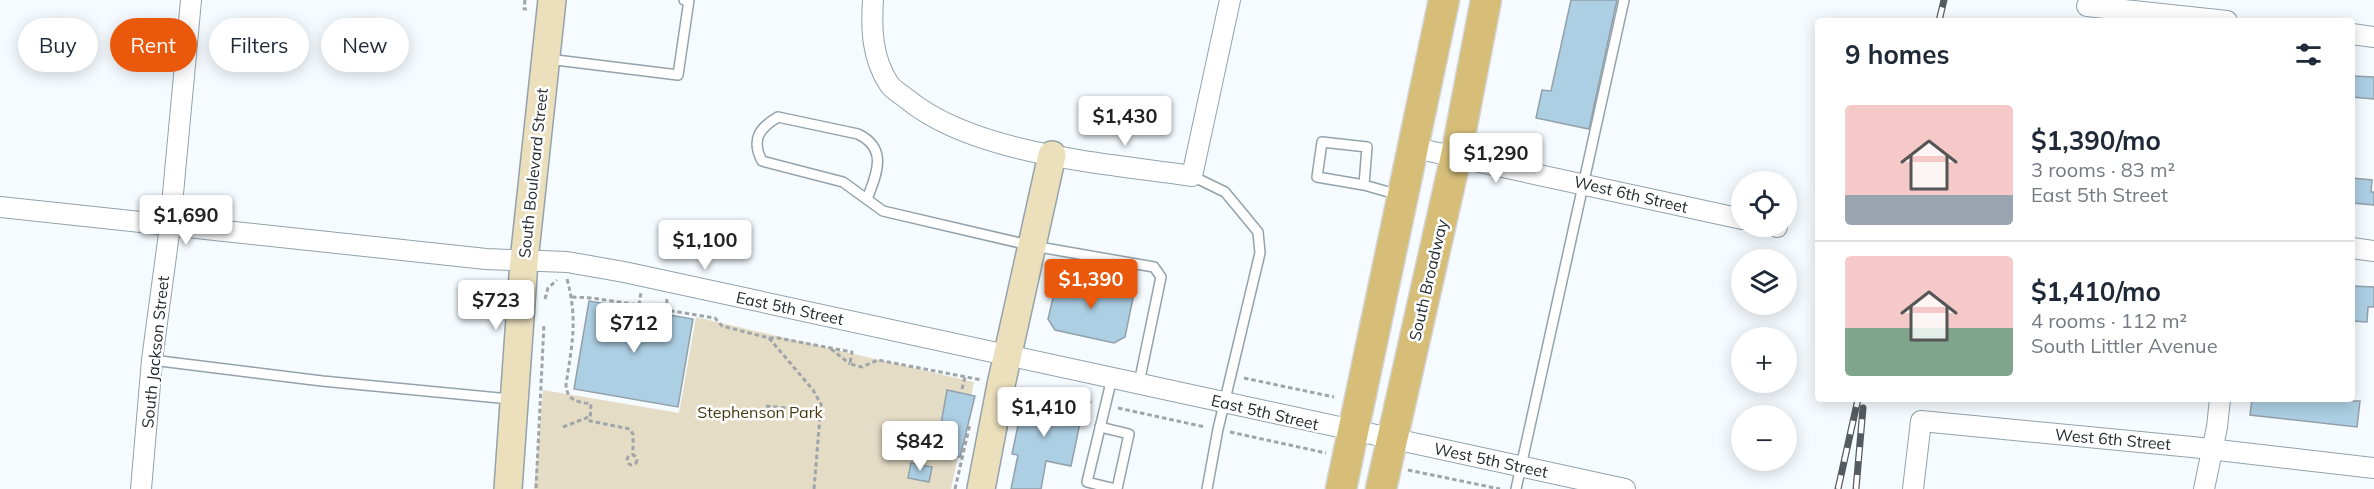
<!DOCTYPE html>
<html lang="en">
<head>
<meta charset="utf-8">
<style>
	:root { --surface:#fff; --page:#f6f6f7; --text:#1f2937; --muted:#747a83; --line:#e0e1e3; --accent:#ea580c }
	body { margin:0; font-family:Mulish,sans-serif; background:var(--page); color:var(--text); height:100vh; display:flex; flex-direction:column; font-size:22px; white-space:nowrap }
	* { box-sizing:border-box; margin:0 }
	p { font-size:20px; color:var(--muted) }
	.icon { flex:none; width:33px; height:33px; fill:none; stroke:currentColor; stroke-width:2; stroke-linecap:round; stroke-linejoin:round }
	.map { position:relative; flex:1; overflow:hidden }
	.details { position:absolute; left:1815px; top:18px; width:540px; height:384px; display:flex; flex-direction:column; background:var(--surface); border-radius:6px; box-shadow:0 3px 15px #0003 }
	.details>* { flex:none }
	.banner { position:absolute; left:18px; top:18px; width:570px; height:54px; display:flex; gap:12px }
	.controls { position:absolute; left:1731px; top:171px; display:grid; gap:12px }
	.controls a { display:grid; place-items:center; width:66px; height:66px; border-radius:50%; background:var(--surface); box-shadow:0 3px 15px #0003; font-size:30px }
	.price { position:absolute; translate:-50% -51px; padding:0 14px; border-radius:6px; background:#fff; color:#222; font-size:20px; line-height:39px; filter:drop-shadow(0 2px 3px #0008) }
	.price::after { content:''; position:absolute; left:50%; top:36px; width:18px; height:14px; margin-left:-9px; background:inherit; clip-path:polygon(0 0,100% 0,50% 100%) }
	.price.active { background:var(--accent); color:#fff }
	ul { padding:0; list-style:none }
	li { display:flex; align-items:center; gap:18px; height:150px; padding:0 30px }
	li+li { border-top:2px solid var(--line) }
	li span { display:grid; place-items:center; flex:none; width:168px; height:120px; border-radius:6px; color:#555 }
	li>.icon { margin-inline-start:auto }
	span .icon { width:72px; height:72px; fill:#fffc; stroke-width:1 }
	li b { font-size:26px }
	h2 { display:flex; justify-content:space-between; align-items:center; height:72px; padding:0 30px; font-size:26px }
	.tag { padding:0 21px; border-radius:27px; background:var(--surface); box-shadow:0 3px 15px #0003; font-size:21px; line-height:54px }
	.tag.active { background:var(--accent); color:#fff }
	.map>svg:first-child { display:block }
	.green { fill:#e5dcc6 }
	.building { fill:#adcfe3; stroke:#91a0a9; stroke-width:1.5 }
	.lines { fill:none; stroke-linecap:round; stroke-linejoin:round }
	.lane-casing { stroke:#93a2ab; stroke-width:12 }
	.street-casing { stroke:#93a2ab; stroke-width:22 }
	.secondary-casing { stroke:#93a2ab; stroke-width:30 }
	.primary-casing { stroke:#d3d4d5; stroke-width:33 }
	.path { stroke:#9fa5a9; stroke-width:3; stroke-dasharray:4.5 3; stroke-linecap:butt }
	.lane { stroke:#fff; stroke-width:9 }
	.street { stroke:#fff; stroke-width:20 }
	.secondary { stroke:#ebdfbc; stroke-width:27 }
	.primary { stroke:#d6be79; stroke-width:30 }
	.rail-casing { stroke:#555b5f; stroke-width:7 }
	.rail { stroke:#fff; stroke-width:4.5; stroke-dasharray:14; stroke-linecap:butt }
	.labels { text-anchor:middle; stroke-width:5; stroke-linejoin:round; paint-order:stroke }
	.street-label { font-size:16px; fill:#242a2e; stroke:#fff }
	.park-label { font-size:16px; fill:#47380f; stroke:#fff }
</style>
</head>
<body>
<div class="map">
<svg width="2374" height="489" viewBox="0 0 2374 489">
	<rect width="100%" height="100%" fill="#f5fbff"/>
	<polygon class="green" points="696,317 974,382 951,489 534,489 543,390 679,413"/>
	<g class="building">
		<polygon points="1571,0 1617,0 1589,129 1536,118 1542,90 1551,91"/>
		<polygon points="2352,76 2374,77 2374,99 2352,97"/>
		<polygon points="2352,178 2372,180 2371,192 2374,192 2374,205 2352,203"/>
		<polygon points="1058,277 1134,293 1125,337 1114,343 1055,330 1048,319"/>
		<polygon points="2352,286 2374,287 2374,307 2368,307 2367,322 2352,321"/>
		<polygon points="589,301 693,319 678,407 574,389"/>
		<polygon points="947,390 975,396 960,457 936,452"/>
		<polygon points="1025,392 1084,404 1071,466 1046,461 1041,489 1011,489 1018,455 1012,454"/>
		<polygon points="2252,399 2360,401 2357,427 2250,415"/>
		<polygon points="911,463 932,467 929,482 908,478"/>
	</g>
	<g class="lines">
		<defs>
			<g id="lane">
				<polyline points="548,59 678,75 689,0 684,0"/>
				<polyline points="1192,176 1225,192 1258,232 1260,253 1218,429 1207,489"/>
				<polyline points="1364,185 1367,147 1322,142 1317,177 1364,185 1399,195"/>
				<path d="M867,199c9,-24 22,-50 -9,-65l-80,-17c-19,11 -27,23 -16,44l81,21 40,29 150,35 121,21 7,10 -22,106"/>
				<polyline points="152,360 322,381 510,399"/>
				<polyline points="1112,378 1087,482 1116,489"/>
				<polyline points="1100,427 1129,434 1117,489"/>
				<polyline points="1516,489 1624,0"/>
			</g>
			<g id="street">
				<path d="M873,0c-2,29 -1,58 16,84 4,6 12,10 18,15 68,56 199,64 285,77l38,-176"/>
				<polyline points="2087,6 2227,21"/>
				<polyline points="2352,34 2374,37"/>
				<polyline points="1415,148 1742,219"/>
				<path d="M0,207l486,52 81,3 57,10c334,72 667,145 1001,217"/>
				<polyline points="1775,226 1777,227"/>
				<polyline points="2352,248 2374,251"/>
				<polyline points="141,489 152,360 170,226 191,0"/>
				<polyline points="1913,489 1921,421 2192,447 2374,468"/>
				<polyline points="2204,489 2217,427 2220,399"/>
			</g>
			<g id="secondary">
				<polyline points="508,489 524,261 552,0"/>
				<polyline points="981,489 1001,385 1052,155"/>
			</g>
			<g id="primary">
				<polyline points="1341,489 1444,0"/>
				<polyline points="1381,489 1456,156 1486,0"/>
			</g>
		</defs>
		<use href="#lane" class="lane-casing"/>
		<use href="#street" class="street-casing"/>
		<use href="#secondary" class="secondary-casing"/>
		<use href="#primary" class="primary-casing"/>
		<g class="path">
			<polyline points="525,0 524,9 530,9"/>
			<path d="M567,279c11,41 5,65 -1,106 1,16 12,17 25,19l-1,17 40,8 3,5v21"/>
			<polyline points="572,297 592,298 639,305 641,292"/>
			<polyline points="545,299 548,288 557,280"/>
			<polyline points="667,299 666,310 715,318 722,326 769,338 778,338 852,352 850,364 862,367 878,360 982,380"/>
			<polyline points="769,338 813,390 821,404 814,489"/>
			<polyline points="831,349 850,364"/>
			<polyline points="1244,378 1334,397"/>
			<polyline points="1021,388 1094,403"/>
			<polyline points="962,389 965,377"/>
			<polyline points="766,406 822,412"/>
			<polyline points="1118,408 1205,427"/>
			<polyline points="563,427 591,416"/>
			<polyline points="1230,432 1326,453"/>
			<circle cx="632" cy="460" r="5"/>
			<polyline points="1408,470 1500,489"/>
			<polyline points="536,488 544,324"/>
			<polyline points="955,489 970,424"/>
		</g>
		<use href="#lane" class="lane"/>
		<use href="#street" class="street"/>
		<use href="#secondary" class="secondary"/>
		<use href="#primary" class="primary"/>
		<defs>
			<g id="rail">
				<polyline points="1939,21 1944,0"/>
				<polyline points="1838,489 1858,399"/>
				<polyline points="1856,489 1863,408"/>
			</g>
		</defs>
		<use href="#rail" class="rail-casing"/>
		<use href="#rail" class="rail"/>
	</g>
	<g class="labels">
		<g class="street-label">
			<text transform="translate(533 173) rotate(-84)" y="6">South Boulevard Street</text>
			<text transform="translate(1631 194) rotate(13)" y="6">West 6th Street</text>
			<text transform="translate(1428 280) rotate(-77)" y="6">South Broadway</text>
			<text transform="translate(790 308) rotate(12)" y="6">East 5th Street</text>
			<text transform="translate(155 352) rotate(-84)" y="6">South Jackson Street</text>
			<text transform="translate(1265 412) rotate(13)" y="6">East 5th Street</text>
			<text transform="translate(2113 439) rotate(5)" y="6">West 6th Street</text>
			<text transform="translate(1491 460) rotate(12)" y="6">West 5th Street</text>
		</g>
		<g class="park-label">
			<text x="760" y="418">Stephenson Park</text>
		</g>
	</g>
</svg>
<div class="controls">
<a><svg class="icon" aria-label="locate" viewBox="0 0 24 24"><circle cx="12" cy="12" r="6"/><path d="M12 2v4M12 18v4M2 12h4M18 12h4"/></svg></a>
<a><svg class="icon" aria-label="layers" viewBox="0 0 24 24"><path d="M12 4l9 5-9 5-9-5zM3 14l9 5 9-5"/></svg></a>
<a>+</a>
<a>−</a>
</div>
<b class="price" style="left:1125px;top:147px">$1,430</b>
<b class="price" style="left:1496px;top:184px">$1,290</b>
<b class="price" style="left:186px;top:246px">$1,690</b>
<b class="price" style="left:705px;top:271px">$1,100</b>
<b class="price active" style="left:1091px;top:310px">$1,390</b>
<b class="price" style="left:496px;top:331px">$723</b>
<b class="price" style="left:634px;top:354px">$712</b>
<b class="price" style="left:1044px;top:438px">$1,410</b>
<b class="price" style="left:920px;top:472px">$842</b>
<div class="banner">
<a class="tag">Buy</a>
<a class="tag active">Rent</a>
<a class="tag">Filters</a>
<a class="tag">New</a>
</div>
<section class="details">
<h2>9 homes<svg class="icon" aria-label="filters" viewBox="0 0 24 24"><path d="M4 7h16M4 17h16"/><circle cx="9" cy="7" r="2"/><circle cx="15" cy="17" r="2"/></svg></h2>
<ul>
<li><span style="background:linear-gradient(#f6c9c9 75%,#9aa5b1 0)"><svg class="icon" aria-label="home" viewBox="0 0 24 24"><path d="M3 11l9-7 9 7M6 9v11h12V9"/></svg></span><div><b>$1,390/mo</b><p>3 rooms · 83 m²</p><p>East 5th Street</p></div></li>
<li><span style="background:linear-gradient(#f6c9c9 60%,#7fa58c 0)"><svg class="icon" aria-label="home" viewBox="0 0 24 24"><path d="M3 11l9-7 9 7M6 9v11h12V9"/></svg></span><div><b>$1,410/mo</b><p>4 rooms · 112 m²</p><p>South Littler Avenue</p></div></li>
</ul>
</section>
</div>
</body>
</html>
